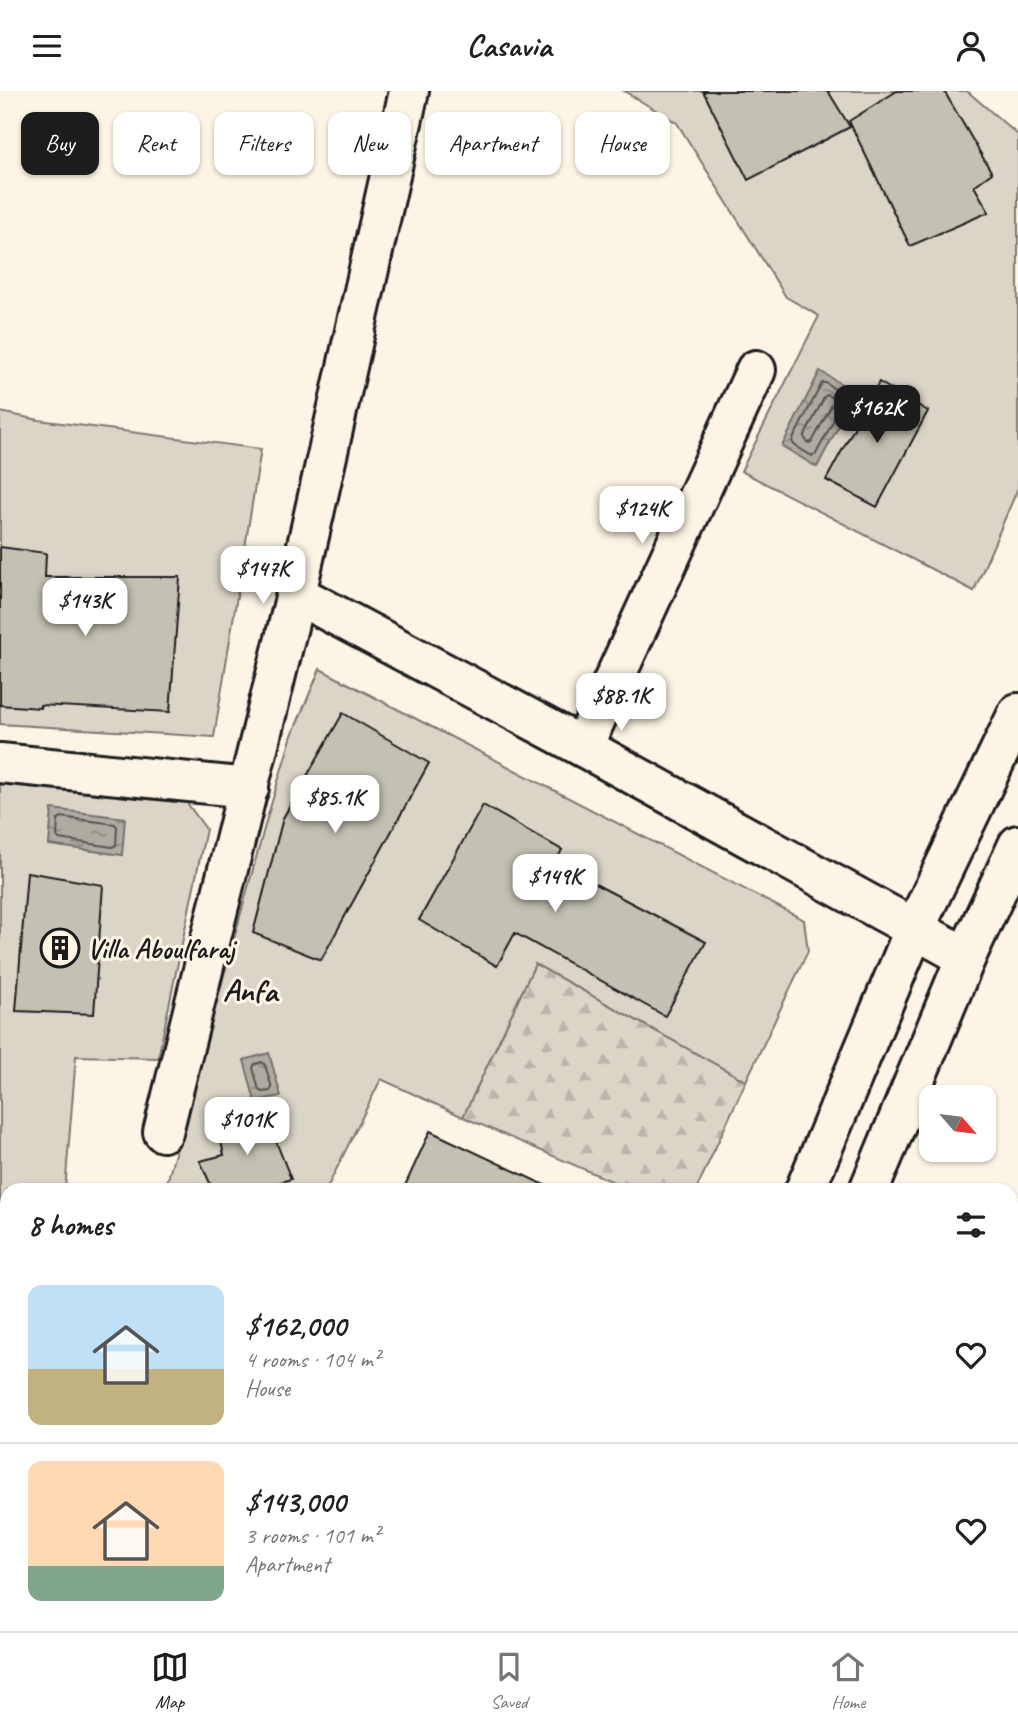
<!DOCTYPE html>
<html lang="en">
<head>
<meta charset="utf-8">
<style>
	:root { --surface:#fff; --page:#f2f2f2; --text:#202124; --muted:#757577; --line:#e0e0e0; --accent:#1c1c1c }
	body { margin:0; font-family:Caveat,sans-serif; background:var(--page); color:var(--text); height:100vh; display:flex; flex-direction:column; font-size:26px; white-space:nowrap }
	* { box-sizing:border-box; margin:0 }
	p { font-size:23px; color:var(--muted) }
	.icon { flex:none; width:38px; height:38px; fill:none; stroke:currentColor; stroke-width:2; stroke-linecap:round; stroke-linejoin:round }
	.map { position:relative; flex:1; overflow:hidden }
	.sheet { position:absolute; left:0px; top:1092px; width:1018px; height:448px; display:flex; flex-direction:column; background:var(--surface); border-radius:21px 21px 0 0; box-shadow:0 2px 5px #0004 }
	.sheet>* { flex:none }
	.banner { position:absolute; left:21px; top:21px; width:976px; height:63px; display:flex; gap:14px }
	.needle { width:46px; rotate:118deg }
	.controls { position:absolute; left:919px; top:994px; display:grid; gap:14px }
	.controls a { display:grid; place-items:center; width:77px; height:77px; border-radius:14px; background:var(--surface); box-shadow:0 2px 5px #0004; font-size:35px }
	.price { position:absolute; translate:-50% -60px; padding:0 16px; border-radius:14px; background:#fff; color:#222; font-size:23px; line-height:46px; filter:drop-shadow(0 2px 4px #0008) }
	.price::after { content:''; position:absolute; left:50%; top:42px; width:21px; height:16px; margin-left:-10px; background:inherit; clip-path:polygon(0 0,100% 0,50% 100%) }
	.price.active { background:var(--accent); color:#fff }
	ul { padding:0; list-style:none }
	li { display:flex; align-items:center; gap:21px; height:175px; padding:0 28px }
	li+li { border-top:2px solid var(--line) }
	li span { display:grid; place-items:center; flex:none; width:196px; height:140px; border-radius:14px; color:#555 }
	li>.icon { margin-inline-start:auto }
	span .icon { width:84px; height:84px; fill:#fffc; stroke-width:1 }
	li b { font-size:30px }
	h2 { display:flex; justify-content:space-between; align-items:center; height:84px; padding:0 28px; font-size:30px }
	.chip { padding:0 24px; border-radius:14px; background:var(--surface); box-shadow:0 2px 5px #0004; font-size:24px; line-height:63px }
	.chip.active { background:var(--accent); color:#fff }
	header { display:flex; justify-content:space-between; align-items:center; height:91px; padding:0 28px; background:var(--surface); font-size:32px; font-weight:800 }
	.dock { display:flex; justify-content:space-around; align-items:center; height:98px; border-top:2px solid var(--line); background:var(--surface); font-size:19px; color:var(--muted) }
	.dock a { display:grid; justify-items:center; gap:4px }
	.dock .active { color:var(--accent) }
	.map>svg:first-child { display:block }
	.forest { fill:url(#forest-firs); stroke:#7c7872; stroke-width:2 }
	.garden { fill:#dbd5c8; stroke:#7c7872; stroke-width:2 }
	.water { fill:url(#water-ripples); stroke:#75726c; stroke-width:2 }
	.lines { fill:none; stroke-linecap:round; stroke-linejoin:round }
	.shore { stroke:#575551; stroke-width:2 }
	.building { fill:#c4c0b3; stroke:#1c1c1c; stroke-width:2 }
	.minor-casing { stroke:#1c1c1c; stroke-width:44 }
	.highway-casing { stroke:#1c1c1c; stroke-width:44 }
	.minor { stroke:#fcf5e5; stroke-width:38 }
	.highway { stroke:#fcf5e5; stroke-width:38 }
	.labels { text-anchor:middle; stroke-width:6; stroke-linejoin:round; paint-order:stroke }
	.poi-label { font-size:28px; font-weight:bold; fill:#1c1c1c; stroke:#fcf5e5; text-anchor:start }
	.quarter-label { font-size:32px; font-weight:bold; fill:#1c1c1c; stroke:#fcf5e5 }
</style>
</head>
<body>
<header><svg class="icon" aria-label="menu" viewBox="0 0 24 24"><path d="M4 6h16M4 12h16M4 18h16"/></svg>Casavia<svg class="icon" aria-label="person" viewBox="0 0 24 24"><circle cx="12" cy="8" r="4"/><path d="M4 21q1-7 8-7t8 7"/></svg></header>
<div class="map">
<svg width="1018" height="1540" viewBox="0 0 1018 1540">
	<defs>
		<pattern id="forest-firs" width="22" height="20" patternUnits="userSpaceOnUse" patternTransform="scale(1.75)"><rect width="22" height="20" fill="#dbd5c8"/><path d="M5 1l3.5 6h-7zM16 11l3.5 6h-7z" fill="#bbb6ab"/></pattern>
		<pattern id="water-ripples" width="26" height="14" patternUnits="userSpaceOnUse" patternTransform="scale(1.75)"><rect width="26" height="14" fill="#b0aba1"/><path d="M2 4q2-2 4 0t4 0M15 11q2-2 4 0t4 0" fill="none" stroke="#8e8a82"/></pattern>
	</defs>
	<rect width="100%" height="100%" fill="#fcf5e5"/>
	<filter id="ink" filterUnits="userSpaceOnUse"><feTurbulence type="fractalNoise" baseFrequency=".0143" numOctaves="2"/><feDisplacementMap in="SourceGraphic" scale="14" xChannelSelector="R" yChannelSelector="G"/><feConvolveMatrix kernelMatrix="1 2 1 2 8 2 1 2 1" color-interpolation-filters="sRGB"/></filter>
	<g filter="url(#ink)">
		<polygon class="forest" points="535,873 746,990 696,1099 632,1099 463,1026"/>
		<g class="garden">
			<polygon points="624,0 967,0 1018,44 1018,397 974,500 741,380 819,225 786,206 677,32"/>
			<polygon points="0,321 39,329 261,358 214,646 0,633"/>
			<polygon points="320,578 804,829 808,860 746,990 535,873 463,1026 381,988 326,1099 165,1099 267,727 292,644"/>
			<polygon points="0,687 184,708 206,738 158,967 76,965 65,1099 7,1099 7,1391 0,1390"/>
			<polygon points="1012,1248 1018,1251 1018,1527 1012,1524"/>
			<polygon points="819,1533 897,1533 898,1540 823,1540"/>
		</g>
		<g class="water">
			<polygon points="820,280 856,302 817,376 782,355"/>
			<polygon points="52,718 125,727 122,764 49,754"/>
			<polygon points="269,962 281,1005 255,1010 244,969"/>
		</g>
		<g class="lines">
			<g class="shore">
				<polygon points="822,292 826,292 846,306 816,363 812,365 794,354 792,350"/>
				<polygon points="828,304 833,307 834,310 812,351 808,352 804,346 825,305"/>
				<polygon points="61,726 115,733 117,736 116,754 112,756 59,748 57,745 58,729"/>
				<polygon points="262,971 265,974 272,997 270,1000 262,1001 259,999 253,977 255,973"/>
			</g>
		</g>
		<g class="building">
			<polygon points="703,0 828,0 850,36 748,89"/>
			<polygon points="897,0 944,0 992,82 974,95 989,121 910,155 849,30"/>
			<polygon points="879,291 928,320 877,416 826,389"/>
			<polygon points="0,456 46,462 45,486 180,486 170,621 40,614 40,617 0,614"/>
			<polygon points="343,622 429,672 321,869 253,842 283,727"/>
			<polygon points="483,714 562,759 555,772 706,851 665,925 515,842 497,875 419,829"/>
			<polygon points="27,781 103,794 94,923 16,920"/>
			<polygon points="263,1018 291,1088 254,1099 213,1099 200,1070 224,1064 218,1037"/>
			<polygon points="430,1040 555,1099 403,1099"/>
		</g>
		<g class="lines">
			<defs>
				<g id="minor">
					<polyline points="296,503 583,656 966,866"/>
					<polyline points="583,656 756,279"/>
					<polyline points="0,672 249,697"/>
					<polyline points="163,1041 296,503 409,0"/>
					<polyline points="0,1432 7,1434"/>
					<polyline points="374,1533 402,1540"/>
				</g>
				<g id="highway">
					<polyline points="805,1099 915,837 1018,622"/>
					<polyline points="869,1099 966,866 1018,754"/>
					<polyline points="620,1540 623,1533"/>
					<polyline points="682,1540 685,1533"/>
				</g>
			</defs>
			<use href="#minor" class="minor-casing"/>
			<use href="#highway" class="highway-casing"/>
			<use href="#minor" class="minor"/>
			<use href="#highway" class="highway"/>
		</g>
	</g>
	<defs>
		<symbol id="building-ring" viewBox="-11 -11 22 22"><circle r="9.5" fill="#fcf5e5" stroke="#1c1c1c" stroke-width="1.5"/><path d="M-4-6H4V6H1V3H-1V6H-4ZM-2.5-4.3h1.7v1.8h-1.7ZM.8-4.3h1.7v1.8H.8ZM-2.5-1h1.7V.8h-1.7ZM.8-1h1.7V.8H.8Z" fill="#1c1c1c"/></symbol>
	</defs>
	<g fill-rule="evenodd">
		<use href="#building-ring" x="38" y="835" width="44" height="44"/>
	</g>
	<g class="labels">
		<g class="poi-label">
			<text x="87" y="867">Villa Aboulfaraj</text>
		</g>
		<g class="quarter-label">
			<text x="250" y="910">Anfa</text>
		</g>
	</g>
</svg>
<div class="controls">
<a><svg class="needle" viewBox="-14 -14 28 28"><path d="M0-13l5 13h-10z" fill="#e53935"/><path d="M0 13l5-13h-10z" fill="#757577"/></svg></a>
</div>
<b class="price active" style="left:877px;top:354px">$162K</b>
<b class="price" style="left:642px;top:455px">$124K</b>
<b class="price" style="left:263px;top:515px">$147K</b>
<b class="price" style="left:85px;top:547px">$143K</b>
<b class="price" style="left:621px;top:642px">$88.1K</b>
<b class="price" style="left:335px;top:744px">$85.1K</b>
<b class="price" style="left:555px;top:823px">$149K</b>
<b class="price" style="left:247px;top:1066px">$101K</b>
<div class="banner">
<a class="chip active">Buy</a>
<a class="chip">Rent</a>
<a class="chip">Filters</a>
<a class="chip">New</a>
<a class="chip">Apartment</a>
<a class="chip">House</a>
</div>
<section class="sheet">
<h2>8 homes<svg class="icon" aria-label="filters" viewBox="0 0 24 24"><path d="M4 7h16M4 17h16"/><circle cx="9" cy="7" r="2"/><circle cx="15" cy="17" r="2"/></svg></h2>
<ul>
<li><span style="background:linear-gradient(#bfe0f5 60%,#c2b280 0)"><svg class="icon" aria-label="home" viewBox="0 0 24 24"><path d="M3 11l9-7 9 7M6 9v11h12V9"/></svg></span><div><b>$162,000</b><p>4 rooms · 104 m²</p><p>House</p></div><svg class="icon" aria-label="heart" viewBox="0 0 24 24"><path d="M12 20l-8-8c-3-5 5-10 8-4 3-6 11-1 8 4z"/></svg></li>
<li><span style="background:linear-gradient(#ffd9b3 75%,#7fa58c 0)"><svg class="icon" aria-label="home" viewBox="0 0 24 24"><path d="M3 11l9-7 9 7M6 9v11h12V9"/></svg></span><div><b>$143,000</b><p>3 rooms · 101 m²</p><p>Apartment</p></div><svg class="icon" aria-label="heart" viewBox="0 0 24 24"><path d="M12 20l-8-8c-3-5 5-10 8-4 3-6 11-1 8 4z"/></svg></li>
</ul>
</section>
</div>
<nav class="dock">
<a class="active"><svg class="icon" aria-label="map" viewBox="0 0 24 24"><path d="M3 6l6-2 6 2 6-2v14l-6 2-6-2-6 2zM9 4v14M15 6v14"/></svg>Map</a>
<a><svg class="icon" aria-label="saved" viewBox="0 0 24 24"><path d="M7 4h10v16l-5-4-5 4z"/></svg>Saved</a>
<a><svg class="icon" aria-label="home" viewBox="0 0 24 24"><path d="M3 11l9-7 9 7M6 9v11h12V9"/></svg>Home</a>
</nav>
</body>
</html>
